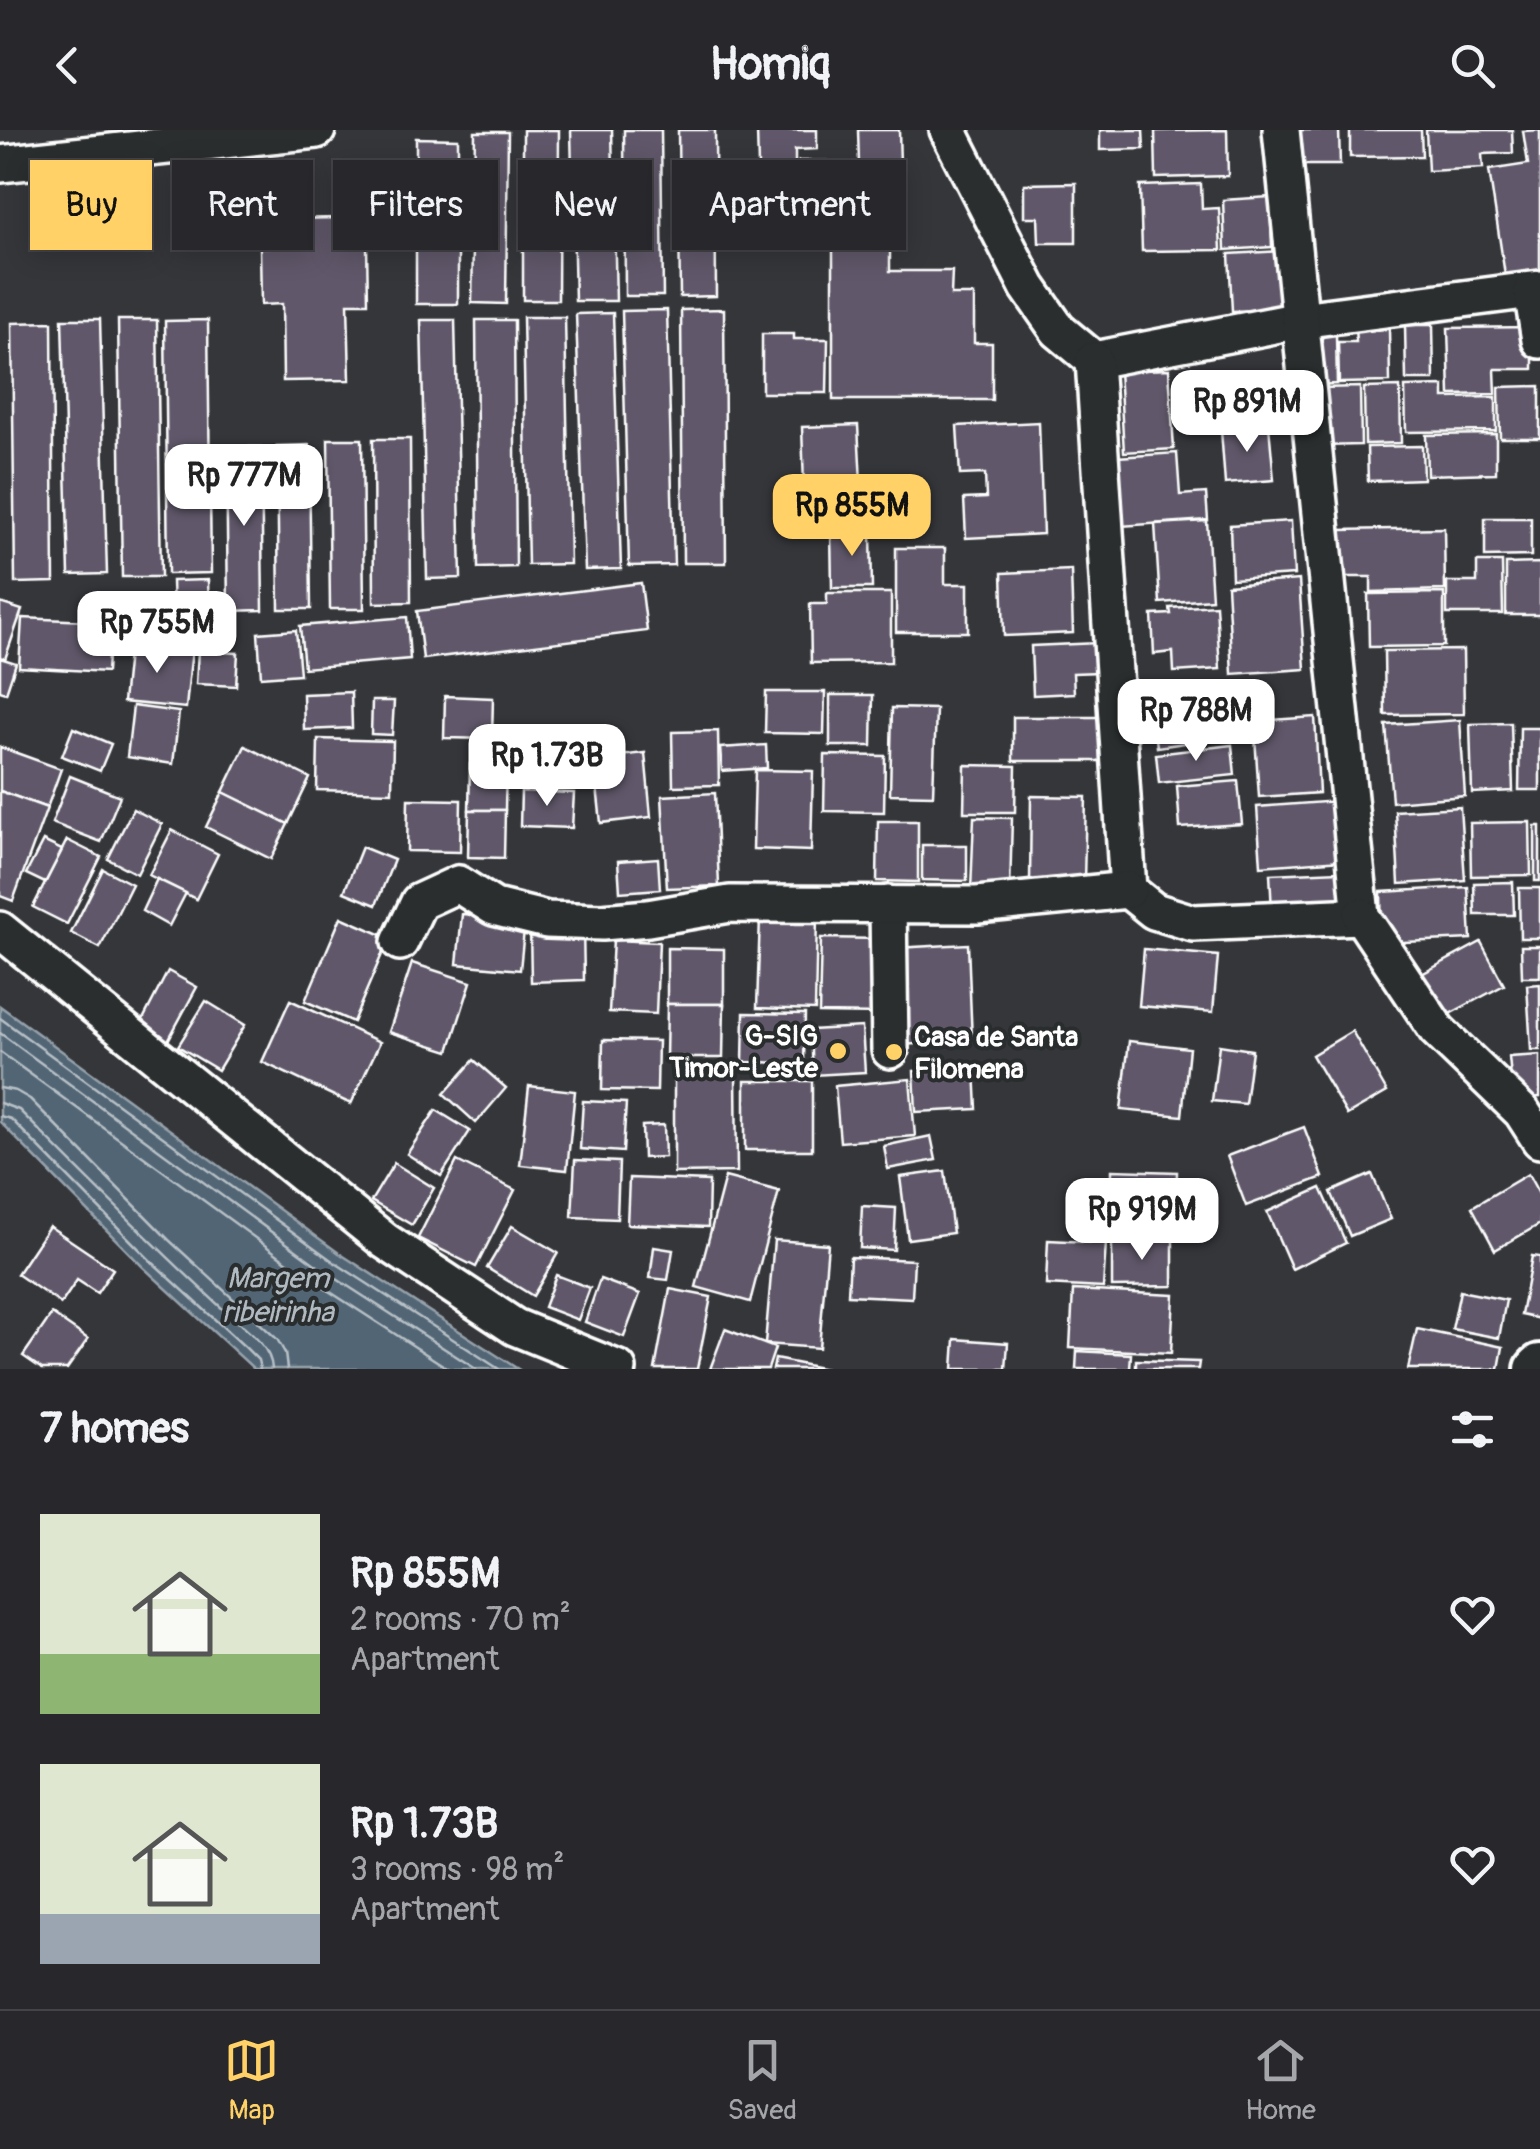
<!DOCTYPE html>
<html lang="en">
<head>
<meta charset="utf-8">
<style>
	:root { --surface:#28282c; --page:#303034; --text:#f1f3f6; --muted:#a5a6a9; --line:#444448; --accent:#ffd166 }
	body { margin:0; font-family:Pangolin,sans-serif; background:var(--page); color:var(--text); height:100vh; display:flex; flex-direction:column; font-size:38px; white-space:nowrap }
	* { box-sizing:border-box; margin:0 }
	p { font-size:32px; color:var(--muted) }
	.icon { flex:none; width:55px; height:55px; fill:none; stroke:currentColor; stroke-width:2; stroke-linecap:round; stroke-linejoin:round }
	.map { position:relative; height:1239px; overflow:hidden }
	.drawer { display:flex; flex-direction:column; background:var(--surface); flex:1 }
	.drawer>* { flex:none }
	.guide { position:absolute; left:30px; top:30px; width:1000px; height:90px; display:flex; gap:20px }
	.price { position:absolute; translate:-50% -85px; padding:0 22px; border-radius:20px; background:#fff; color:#222; font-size:32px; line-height:65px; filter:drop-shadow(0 2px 5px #0008) }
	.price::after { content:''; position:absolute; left:50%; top:60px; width:30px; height:22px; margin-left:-15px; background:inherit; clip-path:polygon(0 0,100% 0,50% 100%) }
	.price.current { background:var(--accent); color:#111 }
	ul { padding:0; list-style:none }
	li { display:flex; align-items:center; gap:30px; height:250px; padding:0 40px }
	li span { display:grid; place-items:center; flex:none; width:280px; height:200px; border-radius:0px; color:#555 }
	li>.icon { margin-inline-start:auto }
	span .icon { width:120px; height:120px; fill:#fffc; stroke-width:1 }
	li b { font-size:42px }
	h2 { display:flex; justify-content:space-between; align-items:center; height:120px; padding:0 40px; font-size:42px }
	.chip { padding:0 35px; border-radius:0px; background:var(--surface); box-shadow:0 5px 25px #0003,0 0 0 2px var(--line); font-size:35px; line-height:90px }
	.chip.current { background:var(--accent); color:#111 }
	header { display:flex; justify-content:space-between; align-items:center; height:130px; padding:0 40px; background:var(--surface); font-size:45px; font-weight:700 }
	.tab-bar { display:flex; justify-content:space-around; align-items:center; height:140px; border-top:2px solid var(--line); background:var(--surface); font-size:28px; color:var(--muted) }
	.tab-bar a { display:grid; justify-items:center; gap:5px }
	.tab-bar .current { color:var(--accent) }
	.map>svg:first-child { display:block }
	.water { fill:#516574; stroke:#97a3ac; stroke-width:2.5 }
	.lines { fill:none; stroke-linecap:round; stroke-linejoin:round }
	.shore { stroke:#b9c1c7; stroke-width:2.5 }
	.building { fill:#61596a; stroke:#fff; stroke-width:2.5 }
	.minor-casing { stroke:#fff; stroke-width:42 }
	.tertiary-casing { stroke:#fff; stroke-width:50 }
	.minor { stroke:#2a2d2e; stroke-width:35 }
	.tertiary { stroke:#2a2d2e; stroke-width:42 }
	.poi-dot { fill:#ffd166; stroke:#2a2d2e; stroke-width:4 }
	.labels { text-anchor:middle; stroke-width:8; stroke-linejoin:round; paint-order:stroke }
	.poi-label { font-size:28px; font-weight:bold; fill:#fff; stroke:#2a2d2e; text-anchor:end }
	.water-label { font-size:30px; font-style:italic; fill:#b1bac0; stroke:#2a2d2e }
</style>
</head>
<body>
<header><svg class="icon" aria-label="back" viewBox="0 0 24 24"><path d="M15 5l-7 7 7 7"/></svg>Homiq<svg class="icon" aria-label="search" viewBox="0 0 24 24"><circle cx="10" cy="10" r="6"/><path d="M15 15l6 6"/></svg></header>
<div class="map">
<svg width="1540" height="1239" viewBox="0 0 1540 1239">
	<rect width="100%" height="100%" fill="#35363a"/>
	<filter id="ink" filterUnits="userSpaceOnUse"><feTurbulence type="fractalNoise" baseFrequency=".01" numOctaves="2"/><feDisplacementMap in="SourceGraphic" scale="20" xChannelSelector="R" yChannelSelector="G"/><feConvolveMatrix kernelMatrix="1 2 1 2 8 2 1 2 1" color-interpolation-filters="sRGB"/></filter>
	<g filter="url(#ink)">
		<polygon class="water" points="0,876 339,1123 518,1239 254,1239 143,1137 0,992"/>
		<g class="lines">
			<g class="shore">
				<polyline points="0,888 334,1132 499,1239"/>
				<polyline points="0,903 326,1142 476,1239"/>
				<polyline points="0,922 318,1154 449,1239"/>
				<polyline points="0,958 16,961 30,969 169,1110 277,1209 285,1223 287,1239"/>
				<path d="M0,973l19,7c68,68 135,136 206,201 17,16 46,33 47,58"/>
				<polyline points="0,986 11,989 150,1130 245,1217 258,1230 260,1239"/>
			</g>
		</g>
		<g class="building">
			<polygon points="523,0 559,0 558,170 523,170"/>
			<polygon points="571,0 612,0 616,171 575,171"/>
			<polygon points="624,0 661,0 663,166 625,166"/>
			<polygon points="678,0 715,0 716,166 680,167"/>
			<polygon points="757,0 817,0 817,19 795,20 795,36 758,37"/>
			<polygon points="858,0 899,0 902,102 861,103"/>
			<polygon points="1100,0 1143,0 1144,19 1100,20"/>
			<polygon points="1227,0 1228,46 1156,48 1155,1"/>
			<polygon points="1292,0 1339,0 1340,35 1293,35"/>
			<polygon points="1350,0 1421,0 1422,26 1350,27"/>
			<polygon points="1426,0 1512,0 1513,23 1482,24 1483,38 1428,41"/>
			<polygon points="1540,0 1540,140 1505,145 1489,40 1528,34 1523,1"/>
			<polygon points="475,2 508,2 506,174 472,173"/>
			<polygon points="416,8 458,9 458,174 416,174"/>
			<polygon points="799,31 827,31 829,82 783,83 783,50 800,49"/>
			<polygon points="1076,53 1076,113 1039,113 1038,87 1024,87 1024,54"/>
			<polygon points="1201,54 1202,79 1219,78 1221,120 1142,121 1140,56"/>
			<polygon points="1270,67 1272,117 1225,120 1223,70"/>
			<polygon points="338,88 339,104 346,104 347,116 367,115 368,173 348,173 350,250 283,251 282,174 261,175 260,117 281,117 280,105 288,105 287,89"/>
			<polygon points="833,108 890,108 890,141 952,141 951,165 974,165 974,213 992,213 992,270 833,270"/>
			<polygon points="1282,121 1285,179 1232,181 1229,124"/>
			<polygon points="724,179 726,433 683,433 681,180"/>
			<polygon points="667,180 674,435 629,436 622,181"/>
			<polygon points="613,183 621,439 585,440 576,184"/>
			<polygon points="523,187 565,187 570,434 528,435"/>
			<polygon points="62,189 100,189 107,444 69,445"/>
			<polygon points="118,190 157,190 161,447 122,447"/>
			<polygon points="208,190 211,443 168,444 165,191"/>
			<polygon points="421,190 455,190 461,448 427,449"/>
			<polygon points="476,190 514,190 516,437 478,438"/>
			<polygon points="52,192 54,452 15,453 12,193"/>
			<polygon points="1405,195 1433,195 1434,250 1406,250"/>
			<polygon points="1533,197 1533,239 1495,239 1496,264 1450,265 1448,198"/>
			<polygon points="1355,199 1389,199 1390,252 1339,253 1338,212 1356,212"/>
			<polygon points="762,204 794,204 794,209 828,209 827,263 762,263"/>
			<polygon points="1309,204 1336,204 1337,254 1310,255"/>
			<polygon points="1169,239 1174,319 1124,322 1119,241"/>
			<polygon points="1444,256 1444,268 1496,267 1496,301 1406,302 1405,257"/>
			<polygon points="1540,256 1540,308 1500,308 1499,257"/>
			<polygon points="1360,257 1361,315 1320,316 1319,258"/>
			<polygon points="1400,257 1401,313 1365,314 1364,258"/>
			<polygon points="1039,292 1043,404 966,408 964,369 986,368 985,344 960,345 957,296"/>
			<polygon points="858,295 861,353 804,356 802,297"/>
			<polygon points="1269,296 1274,350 1225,354 1221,300"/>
			<polygon points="1496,304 1496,343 1427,345 1426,305"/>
			<polygon points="328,309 362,309 364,479 330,479"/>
			<polygon points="373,309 410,309 411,472 374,473"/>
			<polygon points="309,315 311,479 279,479 277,316"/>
			<polygon points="1422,316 1423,349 1368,351 1367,317"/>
			<polygon points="226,317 261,317 263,480 228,481"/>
			<polygon points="1177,323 1180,365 1206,363 1208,390 1121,396 1117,327"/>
			<polygon points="1485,388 1531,388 1531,426 1485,427"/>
			<polygon points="1207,391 1212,469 1160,473 1155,394"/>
			<polygon points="1291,391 1294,445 1232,449 1230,395"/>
			<polygon points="1444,398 1445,460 1371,462 1371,447 1340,447 1340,400"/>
			<polygon points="871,400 872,458 832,458 831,401"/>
			<polygon points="896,418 945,418 945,454 968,454 968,502 896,502"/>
			<polygon points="1477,432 1502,432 1503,484 1447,484 1447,452 1477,452"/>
			<polygon points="1540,433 1540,485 1506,485 1506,434"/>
			<polygon points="1071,440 1073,503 1004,506 1002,443"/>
			<polygon points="208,450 209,482 173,483 172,451"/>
			<polygon points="1299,450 1305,539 1232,544 1227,455"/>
			<polygon points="641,453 647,501 423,529 417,481"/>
			<polygon points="827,463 891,463 891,532 811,533 810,474 827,474"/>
			<polygon points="1444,463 1444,516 1369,517 1368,464"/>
			<polygon points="0,473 22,480 5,529 0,527"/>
			<polygon points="1216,475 1220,539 1174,542 1173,522 1154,524 1152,485 1171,484 1170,478"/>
			<polygon points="407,487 410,529 304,538 300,496"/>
			<polygon points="22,488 110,492 107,542 19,537"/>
			<polygon points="296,500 300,544 261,547 258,503"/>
			<polygon points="129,513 192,519 186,578 123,572"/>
			<polygon points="1098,513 1100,542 1073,543 1074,563 1033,565 1031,516"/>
			<polygon points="1463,520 1464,584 1385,585 1384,521"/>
			<polygon points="198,521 238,523 236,556 196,554"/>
			<polygon points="0,528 16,533 6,563 0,561"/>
			<polygon points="351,562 352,598 304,600 303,564"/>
			<polygon points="766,562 825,562 824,604 765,603"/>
			<polygon points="830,565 873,565 872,616 830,616"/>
			<polygon points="445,566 493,568 492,609 444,608"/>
			<polygon points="372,571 394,571 392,605 371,604"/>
			<polygon points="1222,574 1227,607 1157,617 1153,583"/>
			<polygon points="133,576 179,582 173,634 127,627"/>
			<polygon points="892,578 936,579 933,665 890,664"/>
			<rect x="1013" y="587" width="87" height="44"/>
			<polygon points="1315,587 1319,663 1259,667 1254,591"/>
			<polygon points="1460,590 1465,666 1392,672 1386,595"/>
			<polygon points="1511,593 1513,661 1472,663 1470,594"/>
			<polygon points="73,598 111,614 100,641 62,626"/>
			<polygon points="1520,598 1540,598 1540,660 1519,660"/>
			<polygon points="718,601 719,655 673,656 672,602"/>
			<polygon points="318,609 393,611 392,662 317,660"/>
			<polygon points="766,615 767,638 722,641 720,618"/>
			<polygon points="1232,615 1235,645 1159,653 1156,624"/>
			<polygon points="245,616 310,648 288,694 223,662"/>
			<polygon points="0,617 61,639 47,678 0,661"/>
			<polygon points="645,623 651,687 601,693 594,629"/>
			<polygon points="825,625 885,626 884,682 824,681"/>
			<polygon points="470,634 506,635 505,680 469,680"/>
			<polygon points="965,635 1016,636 1015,682 964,682"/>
			<polygon points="755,640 813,641 811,721 753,719"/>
			<polygon points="70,646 120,666 101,712 52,693"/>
			<polygon points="1238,651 1242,694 1180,698 1177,656"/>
			<polygon points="0,661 47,678 13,771 0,766"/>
			<polygon points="521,661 574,663 572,698 520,696"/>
			<polygon points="223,662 288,694 271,729 206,697"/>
			<polygon points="715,663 719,756 667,758 662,666"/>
			<polygon points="1031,666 1086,667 1084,752 1030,751"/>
			<polygon points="408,669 461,670 460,722 407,721"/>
			<polygon points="1338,671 1342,730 1261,736 1257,677"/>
			<polygon points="1460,677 1465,750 1399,754 1395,681"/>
			<polygon points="133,679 162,694 137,744 108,729"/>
			<polygon points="469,680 505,680 504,728 468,727"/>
			<polygon points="974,687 1012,688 1010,761 971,760"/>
			<polygon points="878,691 918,691 918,752 877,751"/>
			<polygon points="1530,692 1531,745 1471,746 1470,693"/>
			<rect x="1535" y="696" width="5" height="55"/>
			<polygon points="172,700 218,724 196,769 149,745"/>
			<polygon points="67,710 101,727 67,794 33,777"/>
			<polygon points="43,711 62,720 45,753 26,744"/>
			<polygon points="922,715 967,715 967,751 922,750"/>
			<polygon points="362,717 394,730 376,775 344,762"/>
			<polygon points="658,728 660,759 620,762 618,731"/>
			<polygon points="103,739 132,754 100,818 71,803"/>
			<polygon points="1340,741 1342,777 1272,781 1270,744"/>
			<polygon points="157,749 186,763 169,796 142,781"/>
			<polygon points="1513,752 1514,785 1475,785 1474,753"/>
			<polygon points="1468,757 1471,809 1382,813 1381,762"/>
			<polygon points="1519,758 1540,758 1540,808 1520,808"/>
			<polygon points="462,784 525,790 520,840 457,834"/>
			<polygon points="760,786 817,787 815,880 757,878"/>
			<polygon points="341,787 389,808 353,892 305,871"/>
			<polygon points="583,795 584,850 531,852 530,796"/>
			<polygon points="821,808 883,809 881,884 819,883"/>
			<polygon points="613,810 659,812 656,884 609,882"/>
			<polygon points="1481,812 1504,855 1440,889 1418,846"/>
			<polygon points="968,814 972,911 900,915 895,818"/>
			<polygon points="1521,816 1540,816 1540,847 1522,847"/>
			<polygon points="667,818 724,819 724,874 667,874"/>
			<polygon points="1144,819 1218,826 1213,882 1139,876"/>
			<polygon points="412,833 471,852 449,921 389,902"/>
			<polygon points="168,841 197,857 165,916 137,901"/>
			<polygon points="1540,854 1540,920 1531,920 1527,855"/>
			<polygon points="290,870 380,912 351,974 262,932"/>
			<polygon points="206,871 245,895 218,940 178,916"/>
			<polygon points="667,874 724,874 723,928 666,928"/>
			<polygon points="744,883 805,884 804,933 743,932"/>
			<polygon points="862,897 865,942 813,945 811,900"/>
			<polygon points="1352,901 1387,962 1347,985 1312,925"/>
			<polygon points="603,910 658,911 657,961 602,960"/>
			<polygon points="1129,911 1189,918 1182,986 1121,980"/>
			<polygon points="1219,915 1252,920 1245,974 1212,971"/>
			<polygon points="1540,925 1540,967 1513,969 1509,927"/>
			<polygon points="474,930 506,958 476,993 444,964"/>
			<polygon points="975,939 977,979 916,982 914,941"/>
			<polygon points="736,943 737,1042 674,1043 674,944"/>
			<polygon points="910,949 915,1006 840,1012 835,956"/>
			<rect x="745" y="951" width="67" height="69"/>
			<polygon points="529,956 575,961 567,1040 520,1035"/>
			<polygon points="583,971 626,973 623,1022 580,1019"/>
			<polygon points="436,980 470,1001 441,1046 407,1024"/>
			<polygon points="664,995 665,1027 643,1028 642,996"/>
			<polygon points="1304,997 1323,1047 1246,1076 1227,1026"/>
			<polygon points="931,1006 936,1030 888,1039 884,1016"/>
			<polygon points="575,1030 619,1032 617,1089 572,1087"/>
			<polygon points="457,1031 515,1060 476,1137 418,1108"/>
			<polygon points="394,1033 434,1058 412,1095 371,1071"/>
			<polygon points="1112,1040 1177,1042 1175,1106 1111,1104"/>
			<polygon points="945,1041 953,1103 908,1109 900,1047"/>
			<polygon points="1372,1044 1391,1089 1350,1106 1331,1062"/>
			<polygon points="1528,1044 1540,1066 1540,1094 1495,1120 1472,1077"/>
			<polygon points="725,1047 779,1061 750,1172 696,1157"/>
			<polygon points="629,1048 709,1051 708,1097 627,1094"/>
			<polygon points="1321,1058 1346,1113 1292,1139 1267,1082"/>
			<polygon points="862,1076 896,1078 894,1120 860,1118"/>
			<polygon points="49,1096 113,1139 97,1163 77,1150 61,1174 17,1144"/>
			<polygon points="512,1096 558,1123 533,1166 487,1138"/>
			<polygon points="774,1110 828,1114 819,1218 765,1214"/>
			<polygon points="1048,1110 1106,1113 1103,1158 1046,1155"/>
			<polygon points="1112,1110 1173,1110 1173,1156 1112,1157"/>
			<polygon points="654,1117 673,1120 668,1150 650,1148"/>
			<polygon points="1532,1126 1540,1127 1540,1189 1521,1185"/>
			<polygon points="850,1127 914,1130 912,1168 848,1165"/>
			<polygon points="556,1145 590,1158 578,1190 544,1177"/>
			<polygon points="600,1149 640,1164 624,1207 585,1192"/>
			<polygon points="670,1159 711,1167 697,1239 655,1239"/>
			<polygon points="1073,1160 1174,1165 1171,1223 1070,1218"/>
			<polygon points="1460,1161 1506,1170 1499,1208 1452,1199"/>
			<polygon points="52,1184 88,1209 67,1239 42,1239 23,1226"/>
			<polygon points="725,1199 775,1218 768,1239 710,1239"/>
			<polygon points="1417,1199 1503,1217 1499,1239 1408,1239"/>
			<polygon points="955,1209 1008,1213 1006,1239 953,1239"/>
			<polygon points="1077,1221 1131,1224 1130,1239 1076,1239"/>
			<polygon points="775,1229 826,1239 773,1239"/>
			<polygon points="1136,1230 1199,1232 1198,1239 1136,1239"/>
		</g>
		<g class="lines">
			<defs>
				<g id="minor">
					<polyline points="948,0 1028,157 1058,200 1094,230 1300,190 1540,159"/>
					<polyline points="0,34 317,0"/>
					<polyline points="1532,161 1540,210"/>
					<polyline points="1094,230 1128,760 1154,781 1193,793 1361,786 1281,0"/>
					<polyline points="888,774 890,920"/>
					<polyline points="1361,786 1437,900 1522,982 1540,1010"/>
					<polyline points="0,800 385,1111 515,1197 618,1239"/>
					<polyline points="400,812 419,772 458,754 494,777 547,790 602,792 648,788 730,774 977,775 1128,760"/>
				</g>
				<polyline id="tertiary" points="1537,1239 1540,1236"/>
			</defs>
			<use href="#minor" class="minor-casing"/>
			<use href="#tertiary" class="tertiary-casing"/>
			<use href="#minor" class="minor"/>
			<use href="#tertiary" class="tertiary"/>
		</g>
	</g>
	<g class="poi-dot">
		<circle cx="838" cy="921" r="10"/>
		<circle cx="894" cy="922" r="10"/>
	</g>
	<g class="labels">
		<g class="poi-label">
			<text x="818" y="915">G-SIG<tspan x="818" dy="32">Timor-Leste</tspan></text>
			<text x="914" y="916" text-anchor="start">Casa de Santa<tspan x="914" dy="32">Filomena</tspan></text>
		</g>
		<g class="water-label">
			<text x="278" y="1158">Margem<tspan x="278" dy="34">ribeirinha</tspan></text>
		</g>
	</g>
</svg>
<b class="price" style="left:1247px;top:325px">Rp 891M</b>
<b class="price" style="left:244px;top:399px">Rp 777M</b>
<b class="price current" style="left:852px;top:429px">Rp 855M</b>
<b class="price" style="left:157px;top:546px">Rp 755M</b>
<b class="price" style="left:1196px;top:634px">Rp 788M</b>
<b class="price" style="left:547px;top:679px">Rp 1.73B</b>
<b class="price" style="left:1142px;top:1133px">Rp 919M</b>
<div class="guide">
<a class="chip current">Buy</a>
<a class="chip">Rent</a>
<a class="chip">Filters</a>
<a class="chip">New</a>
<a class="chip">Apartment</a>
</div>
</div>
<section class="drawer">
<h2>7 homes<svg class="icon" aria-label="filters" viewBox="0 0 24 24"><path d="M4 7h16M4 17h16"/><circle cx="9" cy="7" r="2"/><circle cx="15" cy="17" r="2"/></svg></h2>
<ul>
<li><span style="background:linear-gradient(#dfe7d0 70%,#8fb573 0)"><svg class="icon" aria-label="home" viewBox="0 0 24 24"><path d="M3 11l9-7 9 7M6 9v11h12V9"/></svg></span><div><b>Rp 855M</b><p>2 rooms · 70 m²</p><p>Apartment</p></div><svg class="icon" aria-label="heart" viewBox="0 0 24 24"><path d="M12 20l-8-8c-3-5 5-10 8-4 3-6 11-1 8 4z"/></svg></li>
<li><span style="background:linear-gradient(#dfe7d0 75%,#9aa5b1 0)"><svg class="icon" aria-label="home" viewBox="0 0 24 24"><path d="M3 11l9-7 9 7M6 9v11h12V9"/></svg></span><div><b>Rp 1.73B</b><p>3 rooms · 98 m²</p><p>Apartment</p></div><svg class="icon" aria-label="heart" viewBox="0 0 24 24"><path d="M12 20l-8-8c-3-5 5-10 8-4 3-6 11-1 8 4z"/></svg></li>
</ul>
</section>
<nav class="tab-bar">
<a class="current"><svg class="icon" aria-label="map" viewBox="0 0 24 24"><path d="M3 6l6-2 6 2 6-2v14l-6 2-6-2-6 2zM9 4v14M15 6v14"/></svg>Map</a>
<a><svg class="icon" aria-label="saved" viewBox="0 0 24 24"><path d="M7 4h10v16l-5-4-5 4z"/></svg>Saved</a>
<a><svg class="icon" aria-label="home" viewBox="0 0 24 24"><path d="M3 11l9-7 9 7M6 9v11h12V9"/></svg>Home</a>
</nav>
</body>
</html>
